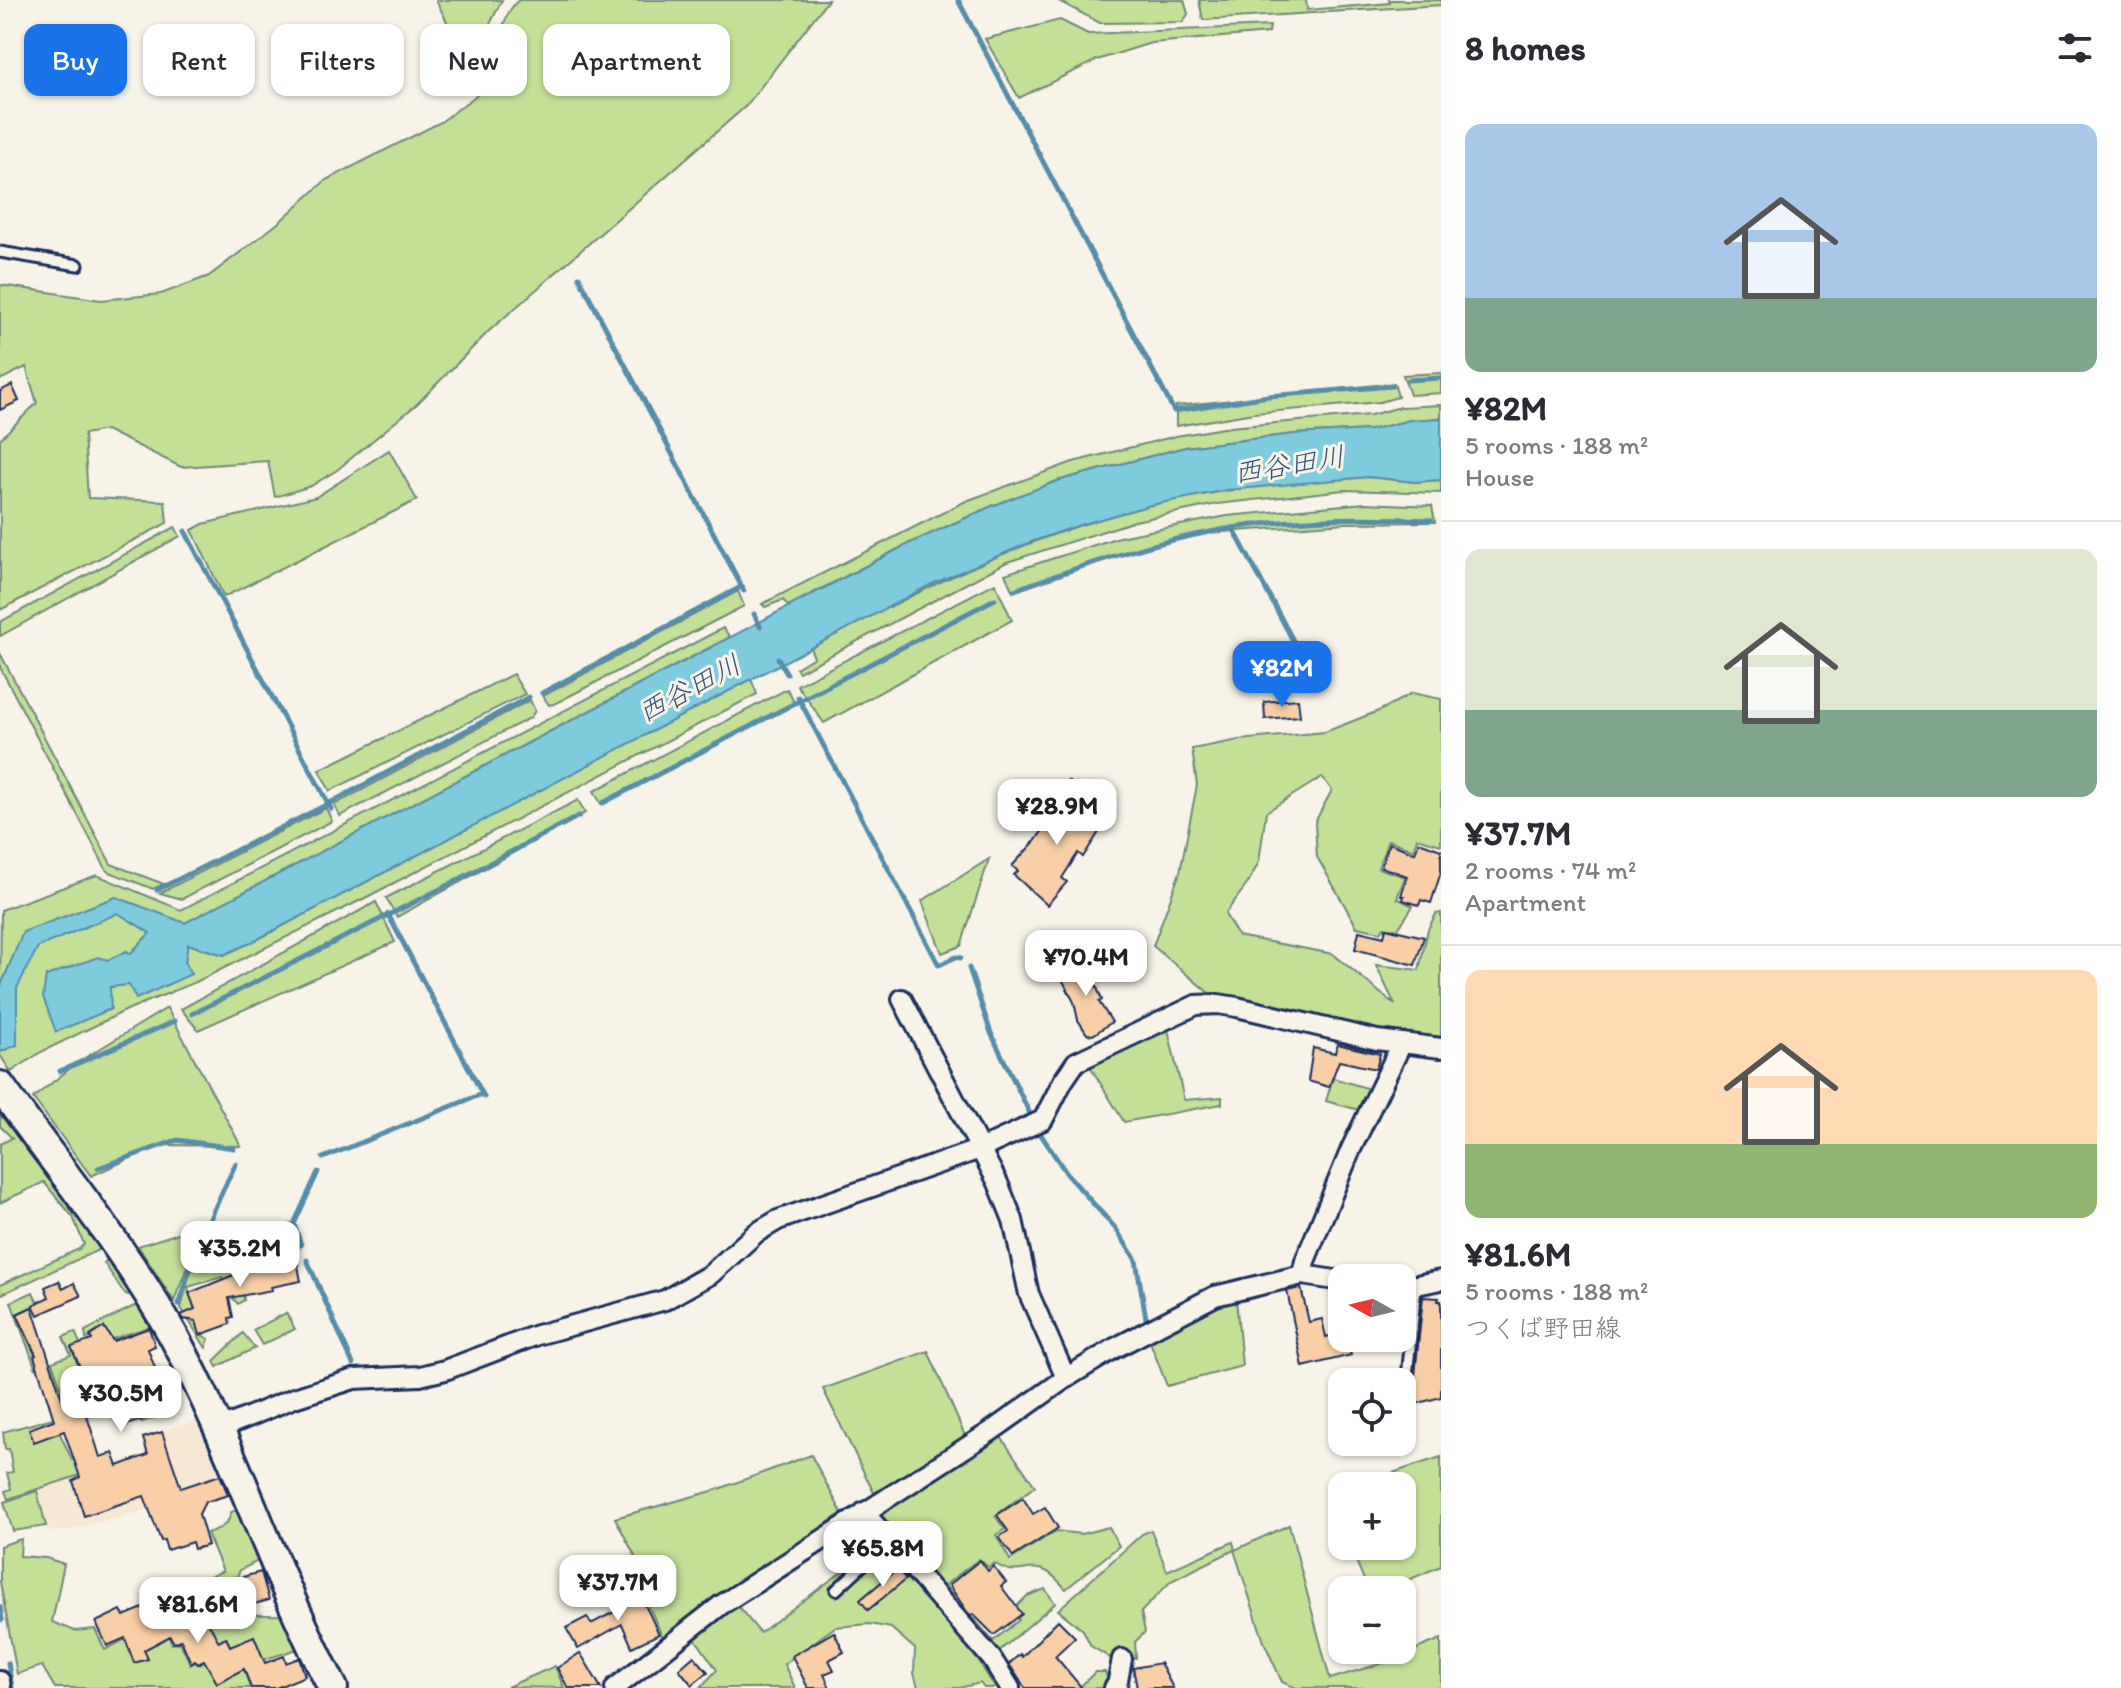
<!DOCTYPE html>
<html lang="en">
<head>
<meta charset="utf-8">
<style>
	:root { --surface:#fff; --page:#f2f2f3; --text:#2b2b33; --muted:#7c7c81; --line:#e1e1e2; --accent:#1a73e8 }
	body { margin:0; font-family:Itim,"Klee One",sans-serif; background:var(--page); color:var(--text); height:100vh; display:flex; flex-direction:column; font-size:30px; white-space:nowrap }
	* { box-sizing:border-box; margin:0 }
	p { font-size:26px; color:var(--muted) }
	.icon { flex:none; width:44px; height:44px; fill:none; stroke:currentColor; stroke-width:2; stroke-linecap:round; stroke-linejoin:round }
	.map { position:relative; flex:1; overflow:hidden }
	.drawer { display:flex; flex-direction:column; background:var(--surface); width:680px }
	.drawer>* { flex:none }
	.guide { position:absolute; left:24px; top:24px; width:760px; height:72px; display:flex; gap:16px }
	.needle { width:52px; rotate:278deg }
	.fabs { position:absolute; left:1328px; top:1264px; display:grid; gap:16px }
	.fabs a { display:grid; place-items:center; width:88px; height:88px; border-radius:16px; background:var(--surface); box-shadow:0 2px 6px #0004; font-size:40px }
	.price { position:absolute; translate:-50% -68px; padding:0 18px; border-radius:16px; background:#fff; color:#222; font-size:26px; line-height:52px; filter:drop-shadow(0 2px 4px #0008) }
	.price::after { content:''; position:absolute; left:50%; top:48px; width:24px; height:18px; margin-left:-12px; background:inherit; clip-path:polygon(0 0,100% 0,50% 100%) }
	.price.active { background:var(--accent); color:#fff }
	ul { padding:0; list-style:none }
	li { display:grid; align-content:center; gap:16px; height:424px; padding:0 24px }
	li+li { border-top:2px solid var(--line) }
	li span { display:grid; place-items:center; height:248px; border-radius:16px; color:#555 }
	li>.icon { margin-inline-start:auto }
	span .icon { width:144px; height:144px; fill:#fffc; stroke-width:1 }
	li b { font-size:34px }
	h2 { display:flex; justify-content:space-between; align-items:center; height:96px; padding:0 24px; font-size:34px }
	.tag { padding:0 28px; border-radius:16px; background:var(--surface); box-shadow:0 2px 6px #0004; font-size:28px; line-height:72px }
	.tag.active { background:var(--accent); color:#fff }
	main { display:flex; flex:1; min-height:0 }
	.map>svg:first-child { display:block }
	.built { fill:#f7e8d4 }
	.green { fill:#c4e097; stroke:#70887a; stroke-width:2 }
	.water { fill:#7fccde; stroke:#578dab; stroke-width:2 }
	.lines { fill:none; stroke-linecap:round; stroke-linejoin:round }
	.stream { stroke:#578dab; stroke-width:5 }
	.building { fill:#f8cfa7; stroke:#1b2f5e; stroke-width:2 }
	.service-casing { stroke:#1b2f5e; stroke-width:15 }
	.minor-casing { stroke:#1b2f5e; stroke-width:24 }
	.primary-casing { stroke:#1b2f5e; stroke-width:34 }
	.service { stroke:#f7f3e8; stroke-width:9 }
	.minor { stroke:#f7f3e8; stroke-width:18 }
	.primary { stroke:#f7f3e8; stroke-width:28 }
	.labels { text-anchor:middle; stroke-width:6; stroke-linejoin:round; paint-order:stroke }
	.water-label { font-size:28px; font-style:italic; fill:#34567e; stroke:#f7f3e8 }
</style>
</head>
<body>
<main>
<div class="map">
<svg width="1441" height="1688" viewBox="0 0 1441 1688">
	<rect width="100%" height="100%" fill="#f7f3e8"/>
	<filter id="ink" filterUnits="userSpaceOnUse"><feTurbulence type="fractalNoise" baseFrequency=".0125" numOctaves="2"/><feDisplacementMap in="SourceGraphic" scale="16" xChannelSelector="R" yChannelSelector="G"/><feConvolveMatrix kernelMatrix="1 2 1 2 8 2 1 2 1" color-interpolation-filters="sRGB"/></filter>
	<g filter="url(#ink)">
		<polygon class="built" points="201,1419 225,1472 178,1487 181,1498 136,1513 69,1530 47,1532 37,1491 146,1454 141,1436"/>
		<g class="green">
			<polygon points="436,0 502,0 484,36 480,82 467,93 474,75"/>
			<path d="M519,0h309l-82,106 -257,225 -72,73 -80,66 -26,16 -36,11 -7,-36 -87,6 -75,-37 -22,4 4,64 77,3 2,22 -167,87v-171l37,-36 -11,-36 -26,13v-95l101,15 60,-6 48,-18 68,-52 49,-44 115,-58 49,-37c5,-23 10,-71 29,-85z"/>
			<polygon points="1057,0 1184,0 1188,14 1183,22 1100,23"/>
			<polygon points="1199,0 1306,0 1307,10 1390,3 1389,0 1441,0 1441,5 1203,20"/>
			<polygon points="1060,20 1088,34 1270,26 1269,33 1151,43 1097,60 1019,98 985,39"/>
			<polygon points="1441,373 1441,393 1410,395 1403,375"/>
			<polygon points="1394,383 1398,397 1380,402 1254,413 1176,426 1176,406"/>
			<polygon points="1441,405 1441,418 1410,420 1370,430 1294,434 1185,447 1057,481 992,506 908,544 788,606 783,600 765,607 762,604 966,501 1073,462 1176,436 1230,427 1370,415 1401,407"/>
			<polygon points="389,450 417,500 224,597 192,530 203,524 316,497"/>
			<path d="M1368,477l47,5 26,-2v13l-97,-3 -127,14 -82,17 -128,41 -208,110 -3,-4 18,-11 -4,-9c110,-58 220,-114 341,-143 71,-17 144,-22 217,-28z"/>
			<polygon points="1365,503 1432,506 1435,522 1346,523 1196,534 1125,552 1013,592 1005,574 1119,537 1227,516"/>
			<polygon points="175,527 180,536 0,636 0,622"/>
			<polygon points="995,583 1012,620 824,723 797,685"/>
			<polygon points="738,591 744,606 554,704 549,705 543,696"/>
			<polygon points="723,628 730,637 185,923 116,897 24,932 0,988 1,910 97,875 181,910"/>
			<polygon points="0,653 111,864 164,884 153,889 107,871 0,667"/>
			<polygon points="513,674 525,694 330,791 319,770"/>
			<polygon points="751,679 757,694 365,898 196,982 129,1009 41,1052 11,1072 0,1055 0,1052 17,1044 16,988 37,947 118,913 150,933 130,954 127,951 108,960 110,987 191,974 185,962 187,944 224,955 258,939"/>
			<polygon points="787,689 795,704 601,804 594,791"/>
			<polygon points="1412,693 1441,699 1441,845 1417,838 1414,850 1388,840 1378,868 1405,877 1397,898 1413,906 1398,929 1384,927 1381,932 1357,927 1317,857 1315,822 1332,790 1322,777 1266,812 1259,862 1248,883 1225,914 1238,936 1333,954 1395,1005 1376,965 1419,970 1428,929 1436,914 1441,913 1441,1040 1395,1034 1209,993 1153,946 1180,872 1197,785 1192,749 1239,740 1325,732 1381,710"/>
			<polygon points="530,700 535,711 530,718 340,816 334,805"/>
			<polygon points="578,800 585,813 397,917 386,898"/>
			<polygon points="326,808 332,821 182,899 160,893"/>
			<polygon points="989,859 961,946 942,953 922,901"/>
			<polygon points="376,902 395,942 198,1030 181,1009"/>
			<polygon points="167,1008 241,1146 160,1145 91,1176 33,1098 78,1062"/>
			<polygon points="1167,1025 1184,1100 1222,1097 1222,1104 1124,1122 1088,1063"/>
			<polygon points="1333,1078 1370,1089 1359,1110 1326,1101"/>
			<polygon points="0,1110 50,1181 105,1247 0,1295 0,1285 79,1249 84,1244 73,1217 44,1182 0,1203 0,1144 12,1138 0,1126"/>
			<polygon points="290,1224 299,1248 237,1261 244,1300 238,1304 230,1295 222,1277 188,1287 202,1335 209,1339 206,1348 181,1308 189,1276 207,1233 225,1234"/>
			<polygon points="203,1225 174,1301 138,1246"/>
			<polygon points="109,1258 132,1290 128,1295 124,1293 104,1263"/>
			<polygon points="33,1292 38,1304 16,1314 39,1364 40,1367 36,1369 11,1302"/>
			<polygon points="1236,1298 1242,1366 1167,1386 1149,1339"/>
			<polygon points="134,1306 142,1307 152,1326 97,1344 93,1337 86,1339 85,1331"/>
			<polygon points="286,1313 295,1329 262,1345 253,1330"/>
			<polygon points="75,1332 83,1350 74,1354 87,1390 64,1397 52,1362 71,1355 63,1337"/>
			<polygon points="243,1333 255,1348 217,1367 214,1361"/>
			<polygon points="928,1351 966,1438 874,1493 823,1389"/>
			<polygon points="170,1397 174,1407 171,1412 142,1422 138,1410"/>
			<polygon points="53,1418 72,1460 78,1458 92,1471 8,1499 5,1491 11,1489 7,1473 13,1472 9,1449 5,1449 3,1432"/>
			<path d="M1001,1437l34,49 -40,30 10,13 -9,6 14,25 46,-29 25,3 28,-7 10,19 -53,43c-6,-6 -13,-15 -20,-18 -19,-8 -29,8 -52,-8l-6,4 -9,-8 -34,26 48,56 26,-21 -6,-10 14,-14 18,-7 10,14 -58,50 -115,-132 -1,-16z"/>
			<polygon points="811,1455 842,1513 663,1638 639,1584 647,1579 615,1518 716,1490"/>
			<polygon points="1441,1457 1441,1566 1385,1590 1368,1590 1350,1546 1402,1546 1402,1486 1353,1486"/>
			<polygon points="37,1491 46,1526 13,1531 4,1502"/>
			<path d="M240,1509l18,52 -18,9c-7,15 -11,25 -26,31l-8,-8 -16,-8 33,-14 -16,-38c12,-4 22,-7 24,-21z"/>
			<polygon points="1289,1525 1330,1679 1383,1663 1441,1639 1441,1688 1296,1688 1282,1682 1264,1642 1234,1550 1171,1581 1141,1612 1145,1632 1135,1642 1136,1658 1115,1661 1091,1646 1083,1630 1058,1610 1142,1534 1151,1530 1167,1571 1233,1542 1235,1550"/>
			<path d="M21,1539l-1,17 26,2 18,6 -12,58 23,9 20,-2 10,21 57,-30 10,24 8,-2 10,22 6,-3 3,3 5,-3 7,9 24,-15 -9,-18 -10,5 -10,-19 4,-3 -2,-3 5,-1c14,14 21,0 36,-1 11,-1 23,1 34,0l15,34 -55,17 7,22h-195l-13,-22 -25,8 -17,-92v-36z"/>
			<polygon points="880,1543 978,1660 995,1688 984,1688 980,1683 959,1688 918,1688 914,1673 915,1649 891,1628 870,1624 835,1627 784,1664 795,1688 700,1688 717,1670 694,1637 737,1605 760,1633"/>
			<polygon points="555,1666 564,1688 507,1687"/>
			<polygon points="1095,1672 1105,1672 1110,1685 1108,1688 1079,1688"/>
		</g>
		<polygon class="water" points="1441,418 1441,480 1415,482 1368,477 1227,490 1151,505 1080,525 1031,542 932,584 258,939 224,955 188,944 185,962 191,974 136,999 129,985 110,987 111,1009 56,1032 43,997 46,976 98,957 108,960 127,951 130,954 150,933 118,913 38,947 17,988 17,1045 0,1052 0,988 23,932 116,897 185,923 908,544 992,506 1057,481 1185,447 1294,434 1370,430 1410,420"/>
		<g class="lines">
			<g class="stream">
				<polyline points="958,0 1174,411 1268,396 1392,386"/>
				<polyline points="579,277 744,591"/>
				<polyline points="1408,380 1441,378"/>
				<polyline points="1233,528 1305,663"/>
				<polyline points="185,531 331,809"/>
				<path d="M1014,590c60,-21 119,-42 181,-55 77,-17 158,-19 236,-15"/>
				<polyline points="754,614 760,626"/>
				<polyline points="778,658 787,674"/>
				<polyline points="542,693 741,587"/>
				<polyline points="798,697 939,965 956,957 961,958"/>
				<polyline points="603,803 995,599"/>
				<polyline points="157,890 328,804 529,697"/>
				<polyline points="388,914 484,1097"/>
				<polyline points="969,968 991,1033 1032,1118"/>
				<polyline points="192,1014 450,884 579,816"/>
				<polyline points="60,1071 175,1021"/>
				<polyline points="1040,1133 1067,1174 1116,1229 1136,1260 1147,1324"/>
				<polyline points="323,1158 482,1094"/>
				<polyline points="98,1168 177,1140 234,1148"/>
				<polyline points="301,1245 294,1224 318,1172"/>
				<polyline points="307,1260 353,1364"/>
				<path d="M179,1304c13,-50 35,-95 57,-141"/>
				<polyline points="0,1607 2,1620"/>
				<polyline points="8,1663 12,1688"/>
			</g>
		</g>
		<g class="building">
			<polygon points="12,385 19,401 0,410 0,391"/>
			<polygon points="1298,699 1300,716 1265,719 1264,702"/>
			<polygon points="1068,781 1085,793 1081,799 1084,801 1077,812 1101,829 1083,857 1078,853 1062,878 1067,882 1047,905 1014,875 1018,871 1012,866 1036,840 1061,804 1055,800"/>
			<polygon points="1419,842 1441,850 1441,872 1431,903 1421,900 1419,905 1403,900 1404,896 1401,896 1407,876 1381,867 1389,843 1415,853"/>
			<polygon points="1386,928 1424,937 1415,965 1355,949 1359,931 1384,937"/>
			<polygon points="1080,960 1095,983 1102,1000 1099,1002 1112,1022 1093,1035 1087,1034 1078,1020 1074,1002 1062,979 1065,978 1061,970"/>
			<polygon points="1337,1044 1380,1054 1376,1069 1339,1061 1329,1087 1308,1081 1313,1048 1335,1053"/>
			<polygon points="295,1251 301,1281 271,1287 272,1290 229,1298 233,1317 229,1318 230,1324 200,1335 196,1321 183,1319 181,1315 195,1309 189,1293 241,1272 240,1263"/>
			<polygon points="59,1281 63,1289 74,1283 81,1296 38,1315 33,1305 49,1297 45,1287"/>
			<polygon points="1301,1288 1309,1322 1322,1319 1326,1337 1342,1333 1342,1338 1347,1338 1351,1355 1303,1367 1287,1291"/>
			<polygon points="1423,1297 1439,1298 1438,1301 1441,1301 1441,1397 1412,1405"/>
			<polygon points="32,1307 63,1402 91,1392 71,1347 92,1340 90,1336 104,1327 113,1341 149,1328 155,1346 148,1349 160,1381 181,1387 136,1403 141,1420 124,1426 116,1405 87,1416 100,1457 113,1453 118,1466 148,1455 143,1438 162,1432 181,1488 220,1475 228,1495 205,1502 199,1514 208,1545 194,1549 192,1542 167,1550 164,1540 161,1541 144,1496 84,1516 73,1481 80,1477 64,1431 34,1442 29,1429 54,1420 34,1356 36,1355 17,1314"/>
			<polygon points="1023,1498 1033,1514 1045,1507 1058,1528 1013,1557 999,1537 1008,1531 997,1515"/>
			<polygon points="920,1533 932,1548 920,1558 907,1544"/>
			<polygon points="980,1560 988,1571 993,1566 1006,1582 1001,1586 1022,1614 994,1635 973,1614 970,1616 949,1585"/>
			<polygon points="897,1569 906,1579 868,1610 860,1600"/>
			<polygon points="261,1572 269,1600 247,1606 239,1578"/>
			<polygon points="638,1590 659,1634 632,1647 622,1624 578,1649 566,1628 587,1617 591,1624 616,1611 612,1603"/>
			<polygon points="197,1602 219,1642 226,1638 230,1646 254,1636 265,1663 284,1656 286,1663 299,1658 305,1676 276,1688 251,1688 244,1669 217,1683 204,1660 198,1663 195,1660 191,1663 181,1640 174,1643 170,1636 144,1650 148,1659 134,1663 125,1638 107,1646 96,1622 121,1610 124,1616 155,1603 163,1621"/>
			<polygon points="1058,1620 1075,1637 1055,1656 1082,1688 1025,1688 1009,1664 1020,1654 1022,1657"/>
			<polygon points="834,1632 844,1652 829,1660 834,1670 824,1674 830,1688 808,1688 792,1656"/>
			<polygon points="580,1653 584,1659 601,1688 568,1688 557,1668"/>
			<polygon points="694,1656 708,1672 692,1685 679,1669"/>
			<polygon points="1160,1663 1173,1688 1137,1688 1133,1668"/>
		</g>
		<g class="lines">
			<defs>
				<g id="service">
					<polyline points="0,252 78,265"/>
					<polyline points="1404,1407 1416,1287"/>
					<polyline points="836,1590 889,1541"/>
				</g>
				<g id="minor">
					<polyline points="902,999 998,1183 1013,1220 1029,1294 1066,1378"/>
					<polyline points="1302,1275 1305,1261 1351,1149 1402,1043 1441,1048"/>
					<polyline points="1402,1288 1441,1280"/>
					<polyline points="219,1429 294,1398 354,1379 420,1376 445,1370 537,1335 665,1300 711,1274 756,1233 778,1220 980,1149 1043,1120 1063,1081 1076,1062 1196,1005 1218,1004 1237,1007 1377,1040 1402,1043"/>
					<polyline points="864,1512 992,1659 1010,1688"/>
					<polyline points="0,1681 1,1688"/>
					<polyline points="615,1688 721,1605 990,1432 1066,1378 1115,1348 1215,1296 1302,1275 1342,1281"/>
					<polyline points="1114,1688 1117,1686 1122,1659"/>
				</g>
				<path id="primary" d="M0,1086c58,82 124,161 173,249 62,114 100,238 160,353"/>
			</defs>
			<use href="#service" class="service-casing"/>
			<use href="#minor" class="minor-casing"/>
			<use href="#primary" class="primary-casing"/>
			<use href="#service" class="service"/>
			<use href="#minor" class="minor"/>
			<use href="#primary" class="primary"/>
		</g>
	</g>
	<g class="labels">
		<g class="water-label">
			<text transform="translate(1289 464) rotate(-9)" y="10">西谷田川</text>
			<text transform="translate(689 688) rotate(-28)" y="10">西谷田川</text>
		</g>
	</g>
</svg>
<div class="fabs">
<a><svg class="needle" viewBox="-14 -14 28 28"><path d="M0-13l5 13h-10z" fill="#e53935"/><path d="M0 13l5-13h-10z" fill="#7c7c81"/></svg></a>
<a><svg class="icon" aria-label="locate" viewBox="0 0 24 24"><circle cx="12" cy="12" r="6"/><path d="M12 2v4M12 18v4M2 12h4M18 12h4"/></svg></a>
<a>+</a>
<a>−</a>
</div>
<b class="price active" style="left:1282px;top:709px">¥82M</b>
<b class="price" style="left:1057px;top:847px">¥28.9M</b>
<b class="price" style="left:1086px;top:998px">¥70.4M</b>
<b class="price" style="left:240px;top:1289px">¥35.2M</b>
<b class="price" style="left:121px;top:1434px">¥30.5M</b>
<b class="price" style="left:883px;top:1589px">¥65.8M</b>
<b class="price" style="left:618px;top:1623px">¥37.7M</b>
<b class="price" style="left:198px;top:1645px">¥81.6M</b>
<div class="guide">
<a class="tag active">Buy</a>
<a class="tag">Rent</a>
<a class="tag">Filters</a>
<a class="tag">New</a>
<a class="tag">Apartment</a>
</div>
</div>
<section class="drawer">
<h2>8 homes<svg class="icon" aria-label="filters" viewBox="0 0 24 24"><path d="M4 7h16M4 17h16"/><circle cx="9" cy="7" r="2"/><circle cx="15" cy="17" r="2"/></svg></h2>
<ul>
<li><span style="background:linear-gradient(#a9c7e8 70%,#7fa58c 0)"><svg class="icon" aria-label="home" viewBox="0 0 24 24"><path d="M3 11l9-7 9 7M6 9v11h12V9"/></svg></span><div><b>¥82M</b><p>5 rooms · 188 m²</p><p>House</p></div></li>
<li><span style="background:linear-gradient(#dfe7d0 65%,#7fa58c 0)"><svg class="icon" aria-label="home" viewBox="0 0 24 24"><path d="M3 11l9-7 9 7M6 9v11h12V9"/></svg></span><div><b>¥37.7M</b><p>2 rooms · 74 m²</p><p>Apartment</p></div></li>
<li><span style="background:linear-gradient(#ffd9b3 70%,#8fb573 0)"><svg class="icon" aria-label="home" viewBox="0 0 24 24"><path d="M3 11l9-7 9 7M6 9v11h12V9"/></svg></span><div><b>¥81.6M</b><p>5 rooms · 188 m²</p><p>つくば野田線</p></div></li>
</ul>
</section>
</main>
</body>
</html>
